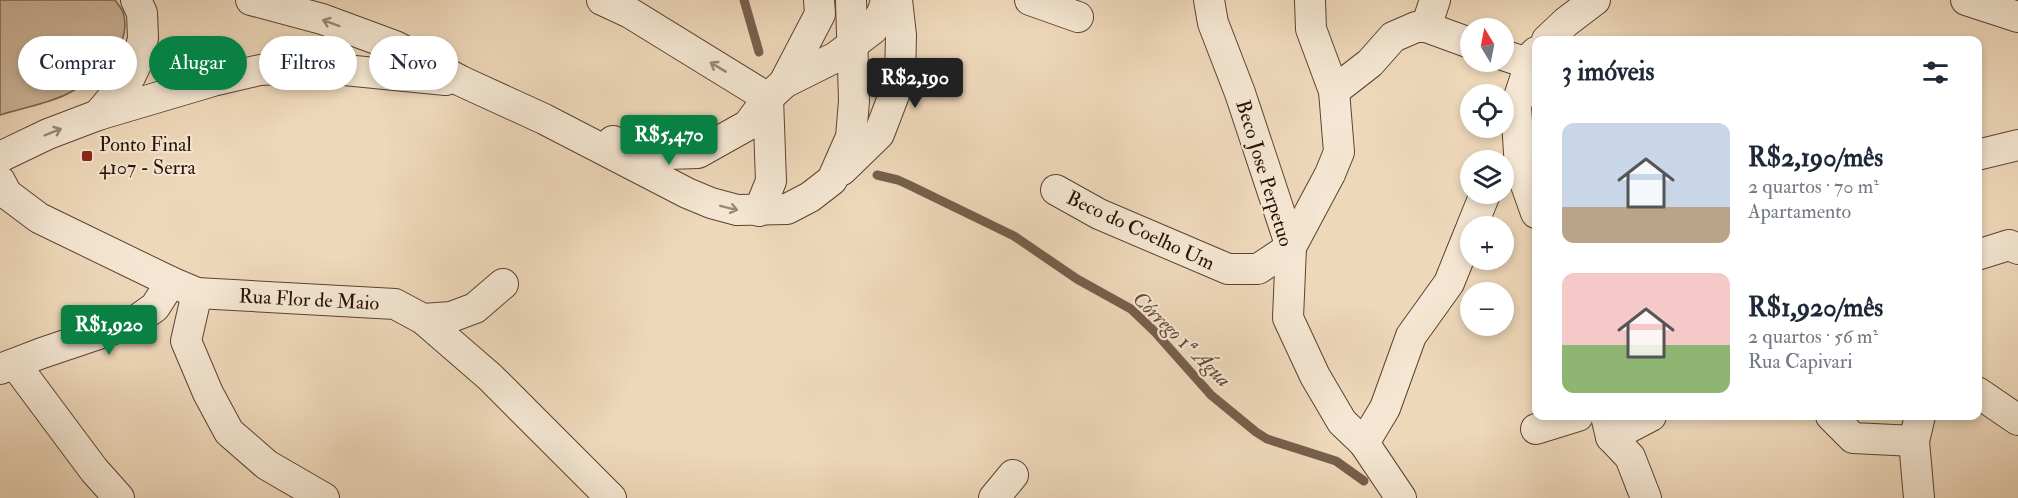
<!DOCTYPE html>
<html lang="pt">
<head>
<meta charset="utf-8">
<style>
	:root { --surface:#fff; --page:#f2f2f3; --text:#1f2937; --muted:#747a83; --accent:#0b8043 }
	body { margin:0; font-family:"IM FELL Double Pica",serif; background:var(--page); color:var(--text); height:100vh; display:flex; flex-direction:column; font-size:22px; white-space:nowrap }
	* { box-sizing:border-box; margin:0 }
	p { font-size:20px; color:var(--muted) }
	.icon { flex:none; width:33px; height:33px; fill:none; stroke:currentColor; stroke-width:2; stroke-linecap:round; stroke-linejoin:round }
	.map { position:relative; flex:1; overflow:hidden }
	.panel { position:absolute; left:1532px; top:36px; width:450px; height:384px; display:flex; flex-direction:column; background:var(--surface); border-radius:12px; box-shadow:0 3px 9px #0003 }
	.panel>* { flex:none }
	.hud { position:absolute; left:18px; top:36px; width:570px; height:54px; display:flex; gap:12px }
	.needle { width:39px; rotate:350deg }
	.tools { position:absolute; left:1460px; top:18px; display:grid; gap:12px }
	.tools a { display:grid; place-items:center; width:54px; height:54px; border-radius:50%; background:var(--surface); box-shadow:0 3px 9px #0003; font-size:30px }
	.price { position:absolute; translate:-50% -51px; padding:0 14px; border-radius:6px; background:var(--accent); color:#fff; font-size:20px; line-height:39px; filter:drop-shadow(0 2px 3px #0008) }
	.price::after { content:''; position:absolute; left:50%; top:36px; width:18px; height:14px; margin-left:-9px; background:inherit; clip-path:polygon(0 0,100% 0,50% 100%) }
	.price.current { background:#222; color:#fff }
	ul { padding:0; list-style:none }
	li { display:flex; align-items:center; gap:18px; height:150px; padding:0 30px }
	li span { display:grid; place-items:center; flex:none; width:168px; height:120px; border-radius:12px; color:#555 }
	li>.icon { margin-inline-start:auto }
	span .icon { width:72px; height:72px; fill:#fffc; stroke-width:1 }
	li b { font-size:26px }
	h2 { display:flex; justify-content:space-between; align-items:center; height:72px; padding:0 30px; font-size:26px }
	.tag { padding:0 21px; border-radius:27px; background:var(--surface); box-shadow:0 3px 9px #0003; font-size:21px; line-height:54px }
	.tag.current { background:var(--accent); color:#fff }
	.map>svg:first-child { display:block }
	.green { fill:#cdb69b; stroke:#7c634e; stroke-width:1.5 }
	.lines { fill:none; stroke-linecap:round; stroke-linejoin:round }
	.stream { stroke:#775f4b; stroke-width:9 }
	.minor-casing { stroke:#5b4230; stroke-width:32 }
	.minor { stroke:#f4e6d2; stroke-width:30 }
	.oneway { stroke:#998674 }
	.poi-dot { fill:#8f2418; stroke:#f4e6d2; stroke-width:2 }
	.labels { text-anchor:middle; stroke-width:4.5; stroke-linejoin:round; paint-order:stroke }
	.poi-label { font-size:20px; fill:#2a1002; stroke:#f4e6d2; text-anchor:start }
	.street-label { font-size:20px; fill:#2a1002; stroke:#f4e6d2 }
	.water-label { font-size:21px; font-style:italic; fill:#644b38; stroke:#f4e6d2 }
</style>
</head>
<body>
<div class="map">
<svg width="2018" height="498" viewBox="0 0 2018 498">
	<rect width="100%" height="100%" fill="#eed8ba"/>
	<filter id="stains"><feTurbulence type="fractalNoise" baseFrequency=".00333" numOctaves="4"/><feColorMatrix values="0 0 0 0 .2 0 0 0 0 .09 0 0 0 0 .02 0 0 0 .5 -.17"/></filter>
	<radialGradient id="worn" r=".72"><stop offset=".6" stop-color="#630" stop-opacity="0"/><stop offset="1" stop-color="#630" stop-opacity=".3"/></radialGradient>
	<path class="green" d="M0,0h115c3,4 6,8 8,12 11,35 -29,69 -56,82 -20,10 -45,14 -67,21z"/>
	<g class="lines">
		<g class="stream">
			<polyline points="744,0 759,52"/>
			<polyline points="877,175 898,180 909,185 1014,236 1077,279 1131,309 1155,332 1211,395 1256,432 1267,439 1336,461 1364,481"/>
		</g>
		<defs>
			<g id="minor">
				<polyline points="251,0 322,19 395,46 461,81 544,119 687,193 711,203 737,210 787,209 810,197 832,180 851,137 854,101 851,0"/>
				<polyline points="602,0 630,13 768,98"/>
				<polyline points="1030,0 1078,17"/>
				<polyline points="1209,0 1213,23 1240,93 1291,247 1288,318 1315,376 1342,422 1364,443 1401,498"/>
				<polyline points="1966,0 2018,17"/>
				<polyline points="1426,27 1435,0"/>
				<polyline points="1547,40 1566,22 1595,0"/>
				<polyline points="1536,52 1533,55 1516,106 1520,168 1536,213"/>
				<polyline points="1503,55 1530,64"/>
				<polyline points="784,83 836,57 873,29 883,11 886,0"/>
				<polyline points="1334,91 1370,63 1393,37 1416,27 1426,27 1470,43"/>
				<polyline points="98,115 130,77 138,60 143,38 142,13 136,0"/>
				<polyline points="613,141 631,148 668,154 698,153 748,125 768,98 784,83 820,14 819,0"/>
				<polyline points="1977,155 2018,145"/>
				<polyline points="0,157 48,134 98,115 213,81 260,70 314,67 446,80"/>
				<polyline points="842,170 879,134 900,79 901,35 897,0"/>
				<polyline points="0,181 7,194 39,218 171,282 197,293 395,304 423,319 490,377 611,498"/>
				<polyline points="1056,190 1099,214 1228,269 1258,269 1291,247 1330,174 1339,152 1334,91 1311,29 1310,0"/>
				<polyline points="759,211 771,181 768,98"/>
				<polyline points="1472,226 1485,194"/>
				<polyline points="1977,255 2009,245 2018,249"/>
				<polyline points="197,293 186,341 208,393 229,432 267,465 324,498"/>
				<polyline points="423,319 451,317 475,308 503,284"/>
				<polyline points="15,364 94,470 119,498"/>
				<polyline points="0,369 42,353 134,322 155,307 171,282"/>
				<polyline points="1977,392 2018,420"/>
				<polyline points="1606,416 1611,437 1630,457 1646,498"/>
				<polyline points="1831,416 1853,438 1914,441"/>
				<polyline points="1536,429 1578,416"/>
				<polyline points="1611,437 1651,416"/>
				<polyline points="1364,443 1385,408 1411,336 1449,283 1470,231"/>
				<polyline points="994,498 1013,475"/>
				<polyline points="1919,498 1914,441 1920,416"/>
			</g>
		</defs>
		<use href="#minor" class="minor-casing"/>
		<use href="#minor" class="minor"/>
	</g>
	<defs><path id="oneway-shaft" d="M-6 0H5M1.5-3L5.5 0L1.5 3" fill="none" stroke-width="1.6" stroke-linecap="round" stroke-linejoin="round" transform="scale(1.5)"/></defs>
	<g class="oneway">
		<use href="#oneway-shaft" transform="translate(331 23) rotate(-160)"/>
		<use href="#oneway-shaft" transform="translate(718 67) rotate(-149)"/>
		<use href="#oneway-shaft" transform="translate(53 132) rotate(-22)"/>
		<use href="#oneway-shaft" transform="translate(729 208) rotate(14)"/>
	</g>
	<rect class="poi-dot" x="81" y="150" width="12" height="12" rx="3"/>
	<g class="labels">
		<g class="poi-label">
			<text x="99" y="151">Ponto Final<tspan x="99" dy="23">4107 - Serra</tspan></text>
		</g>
		<g class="street-label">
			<text transform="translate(1265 173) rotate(73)" y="7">Beco Jose Perpetuo</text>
			<text transform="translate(1141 230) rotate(25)" y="7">Beco do Coelho Um</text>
			<text transform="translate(309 299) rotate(3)" y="7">Rua Flor de Maio</text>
		</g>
		<g class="water-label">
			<text transform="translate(1182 339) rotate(44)" y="7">Córrego 1ª Água</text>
		</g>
	</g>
	<rect width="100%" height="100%" filter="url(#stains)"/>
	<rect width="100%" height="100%" fill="url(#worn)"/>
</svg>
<div class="tools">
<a><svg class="needle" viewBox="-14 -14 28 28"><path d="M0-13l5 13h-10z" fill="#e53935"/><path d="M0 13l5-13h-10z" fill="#747a83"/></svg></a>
<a><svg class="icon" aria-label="locate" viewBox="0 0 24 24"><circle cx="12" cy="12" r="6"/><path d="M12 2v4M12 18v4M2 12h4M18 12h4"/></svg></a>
<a><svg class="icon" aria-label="layers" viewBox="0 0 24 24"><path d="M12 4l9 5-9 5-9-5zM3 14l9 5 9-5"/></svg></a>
<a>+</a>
<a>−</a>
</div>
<b class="price current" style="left:915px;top:109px">R$2,190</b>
<b class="price" style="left:669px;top:166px">R$5,470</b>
<b class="price" style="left:109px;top:356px">R$1,920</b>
<div class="hud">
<a class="tag">Comprar</a>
<a class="tag current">Alugar</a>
<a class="tag">Filtros</a>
<a class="tag">Novo</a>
</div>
<section class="panel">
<h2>3 imóveis<svg class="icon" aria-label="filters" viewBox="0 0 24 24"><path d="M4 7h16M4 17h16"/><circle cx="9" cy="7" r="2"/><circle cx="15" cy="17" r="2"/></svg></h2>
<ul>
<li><span style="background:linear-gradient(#c9d6e8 70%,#b9a48a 0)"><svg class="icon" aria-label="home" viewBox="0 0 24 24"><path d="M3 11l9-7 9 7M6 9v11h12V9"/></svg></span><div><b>R$2,190/mês</b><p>2 quartos · 70 m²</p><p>Apartamento</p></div></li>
<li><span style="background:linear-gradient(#f6c9c9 60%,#8fb573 0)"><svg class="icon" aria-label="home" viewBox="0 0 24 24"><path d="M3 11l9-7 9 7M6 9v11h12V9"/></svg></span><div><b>R$1,920/mês</b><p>2 quartos · 56 m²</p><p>Rua Capivari</p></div></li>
</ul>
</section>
</div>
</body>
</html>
